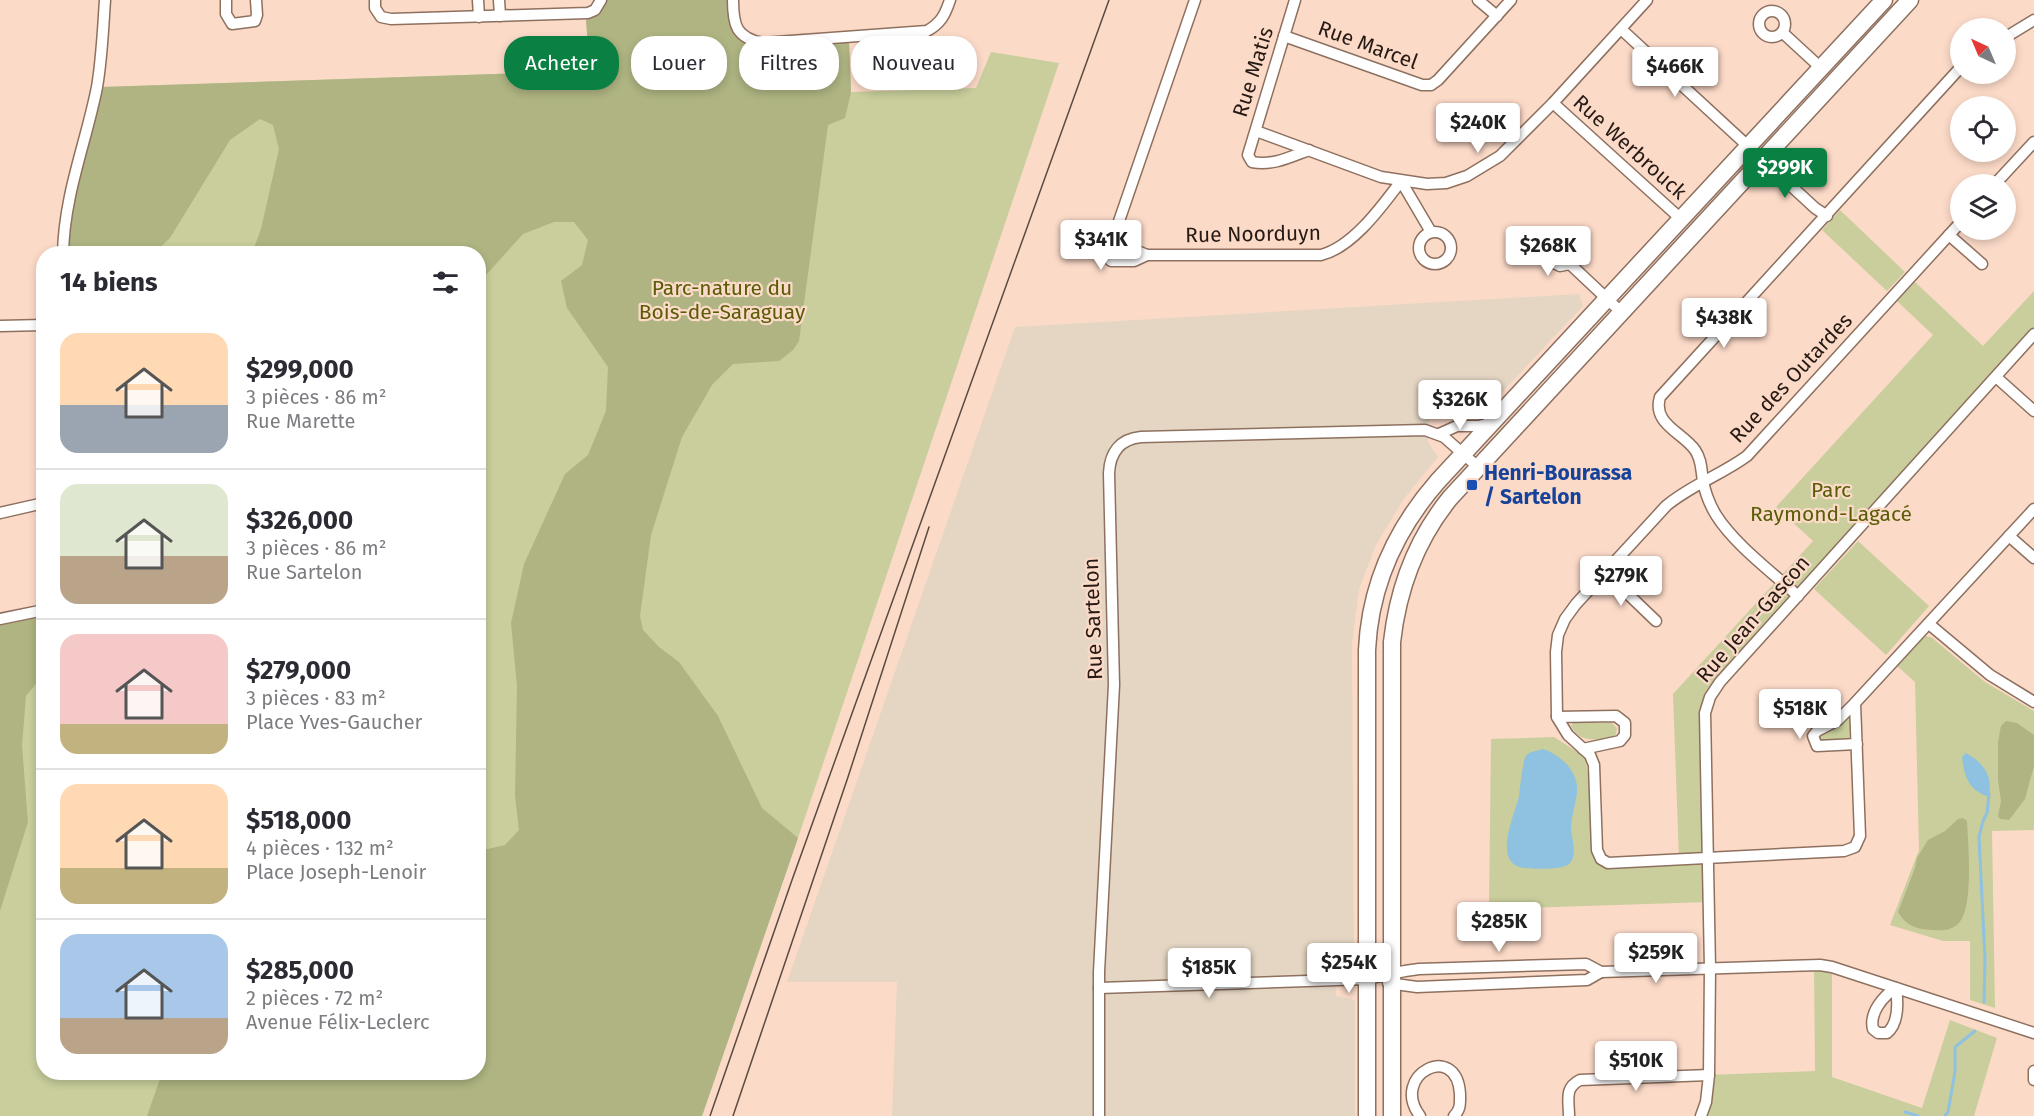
<!DOCTYPE html>
<html lang="fr">
<head>
<meta charset="utf-8">
<style>
	:root { --surface:#fff; --page:#f2f2f3; --text:#2b2b33; --muted:#7c7c81; --line:#e1e1e2; --accent:#0b8043 }
	body { margin:0; font-family:"Fira Sans",sans-serif; background:var(--page); color:var(--text); height:100vh; display:flex; flex-direction:column; font-size:22px; white-space:nowrap }
	* { box-sizing:border-box; margin:0 }
	p { font-size:20px; color:var(--muted) }
	.icon { flex:none; width:33px; height:33px; fill:none; stroke:currentColor; stroke-width:2; stroke-linecap:round; stroke-linejoin:round }
	.map { position:relative; flex:1; overflow:hidden }
	.panel { position:absolute; left:36px; top:246px; width:450px; height:834px; display:flex; flex-direction:column; background:var(--surface); border-radius:24px; box-shadow:0 3px 9px #0003 }
	.panel>* { flex:none }
	.hud { position:absolute; left:504px; top:36px; width:570px; height:54px; display:flex; gap:12px }
	.needle { width:39px; rotate:316deg }
	.buttons { position:absolute; left:1950px; top:18px; display:grid; gap:12px }
	.buttons a { display:grid; place-items:center; width:66px; height:66px; border-radius:50%; background:var(--surface); box-shadow:0 3px 9px #0003; font-size:30px }
	.price { position:absolute; translate:-50% -51px; padding:0 14px; border-radius:6px; background:#fff; color:#222; font-size:20px; line-height:39px; filter:drop-shadow(0 2px 3px #0008) }
	.price::after { content:''; position:absolute; left:50%; top:36px; width:18px; height:14px; margin-left:-9px; background:inherit; clip-path:polygon(0 0,100% 0,50% 100%) }
	.price.selected { background:var(--accent); color:#fff }
	ul { padding:0; list-style:none }
	li { display:flex; align-items:center; gap:18px; height:150px; padding:0 24px }
	li+li { border-top:2px solid var(--line) }
	li span { display:grid; place-items:center; flex:none; width:168px; height:120px; border-radius:18px; color:#555 }
	li>.icon { margin-inline-start:auto }
	span .icon { width:72px; height:72px; fill:#fffc; stroke-width:1 }
	li b { font-size:26px }
	h2 { display:flex; justify-content:space-between; align-items:center; height:72px; padding:0 24px; font-size:26px }
	.tag { padding:0 21px; border-radius:24px; background:var(--surface); box-shadow:0 3px 9px #0003; font-size:21px; line-height:54px }
	.tag.selected { background:var(--accent); color:#fff }
	.map>svg:first-child { display:block }
	.industrial { fill:#e4d6c3 }
	.green { fill:#c9ce9c }
	.forest { fill:#afb482 }
	.water { fill:#8fc1e0 }
	.lines { fill:none; stroke-linecap:round; stroke-linejoin:round }
	.stream { stroke:#8fc1e0; stroke-width:3 }
	.minor-casing { stroke:#8e705f; stroke-width:13 }
	.primary-casing { stroke:#8e705f; stroke-width:19 }
	.minor { stroke:#fff; stroke-width:10 }
	.primary { stroke:#fff; stroke-width:16 }
	.tram { stroke:#5b4a41; stroke-width:1.5 }
	.transit-dot { fill:#1a4fb4; stroke:#fcdac8; stroke-width:2 }
	.labels { text-anchor:middle; stroke-width:4.5; stroke-linejoin:round; paint-order:stroke }
	.street-label { font-size:21px; fill:#261a14; stroke:#fcdac8 }
	.park-label { font-size:21px; fill:#595d08; stroke:#fcdac8 }
	.transit-label { font-size:21px; font-weight:bold; fill:#164399; stroke:#fcdac8; text-anchor:start }
</style>
</head>
<body>
<div class="map">
<svg width="2034" height="1116" viewBox="0 0 2034 1116">
	<rect width="100%" height="100%" fill="#fcdac8"/>
	<polygon class="industrial" points="1579,294 1583,306 1490,405 1429,414 1428,442 1438,457 1403,500 1376,545 1359,589 1352,643 1354,960 1336,967 1336,996 1355,1000 1355,1116 892,1116 897,982 787,982 1015,327"/>
	<g class="green">
		<path d="M607,0h122c0,18 1,29 15,42l105,-1 2,51 125,-4 15,-36 68,11 -261,775 -96,278h-702v-491l43,-10 1,457h434v-818l-411,-1 35,-166 488,-16 -4,-51 13,-7z"/>
		<polygon points="1840,210 1905,272 1887,291 1822,230"/>
		<polygon points="1915,282 1983,346 2034,291 2034,334 1710,697 1708,902 1489,909 1491,739 1554,737 1579,753 1585,759 1588,773 1597,850 1601,859 1679,859 1673,694 1813,541 1776,507 1933,335 1897,301"/>
		<polygon points="1858,541 1929,606 1886,655 1814,589"/>
		<polygon points="1924,636 1931,637 1985,682 2034,711 2034,830 1992,831 1995,1008 1970,1000 1970,941 1943,941 1890,925 1919,850 1915,682 1895,664"/>
		<polygon points="1850,714 1851,719 1849,740 1819,742 1817,736"/>
		<path d="M1573,723h39l5,5 -1,6 -3,4c-17,1 -33,6 -42,-12z"/>
		<polygon points="1814,965 1832,967 1832,1077 1922,1108 1950,1020 1997,1038 1974,1116 1701,1116 1709,1075 1815,1071"/>
	</g>
	<g class="forest">
		<path d="M607,0h122c0,18 1,29 15,42l105,-1 2,51 -6,26 -17,7 -29,216 -6,9 -14,11 -46,3 -21,21 -30,52 -31,98 -11,81 3,14 16,17 20,15 39,54 44,92 36,30 -96,278h-555l15,-43 316,-1 1,-221 26,-6 14,-15 -4,-34 2,-110 -6,-63 13,-59 41,-90 23,-19 18,-44 2,-44 -41,-59 -6,-27 21,-16 6,-25 -14,-18h-20l-31,12 -37,41 -7,3 -1,-24 -226,-1 9,-24 18,-80 -6,-24 -13,-6 -30,21 -60,98 -16,15 -87,1 6,-61 29,-106 488,-16 -4,-51 13,-7z"/>
		<polygon points="43,615 43,675 26,696 22,746 28,822 0,911 0,625"/>
		<polygon points="2006,721 2017,723 2034,735 2034,766 2025,799 2009,820 2000,819 1998,816 2001,801 1998,780 1998,742 2001,726"/>
		<path d="M1963,818l4,3c1,23 7,85 -8,102 -7,7 -16,8 -26,7 -16,-1 -26,-3 -35,-18l17,-44 2,-10 11,-18 17,-9 13,-12z"/>
	</g>
	<g class="water">
		<path d="M1543,749c18,6 36,23 34,43 -1,12 -6,25 -6,37 1,11 7,26 -2,35 -6,6 -37,5 -45,4 -33,-5 -9,-53 -5,-72 1,-8 4,-37 7,-40 4,-5 11,-5 17,-7z"/>
		<path d="M1966,753c16,9 27,22 23,41l-3,2c-18,-7 -22,-21 -24,-39z"/>
	</g>
	<g class="lines">
		<g class="stream">
			<polyline points="1984,1002 1985,959 1979,837 1983,821 1987,813 1989,794"/>
			<polyline points="1905,1112 1918,1116"/>
			<polyline points="1945,1116 1948,1112 1955,1072 1955,1047 1975,1031"/>
		</g>
		<defs>
			<g id="minor">
				<polyline points="226,0 226,14 232,24 255,21 257,15 256,0"/>
				<polyline points="375,0 375,8 381,17 391,19 588,13 595,10 601,0"/>
				<polyline points="478,0 479,17"/>
				<polyline points="499,0 500,16"/>
				<path d="M733,0c0,25 3,38 30,43l164,-12c14,-8 18,-16 23,-31"/>
				<path d="M1195,0l-78,227c6,17 14,22 30,28h174c32,-8 61,-49 80,-74l30,51"/>
				<path d="M1295,0l-47,155 4,7c21,4 38,-5 57,-12"/>
				<polyline points="1478,0 1497,16"/>
				<circle cx="1772" cy="24" r="13"/>
				<polyline points="1621,29 1815,208 1827,216"/>
				<polyline points="1783,33 1821,68"/>
				<polyline points="1284,36 1422,85 1431,85 1438,80 1511,0"/>
				<polyline points="2006,37 2034,20"/>
				<polyline points="1553,103 1681,219"/>
				<polyline points="1256,131 1381,177 1427,184 1446,183 1467,176 1500,156 1553,103 1647,0"/>
				<polyline points="1995,184 2034,142"/>
				<path d="M1960,223l-213,233c-26,19 -56,29 -81,50l-90,98 -11,15 -7,16 -2,17 1,65 11,18 22,20 4,10 3,85 4,9 7,4 236,-12 11,-4 5,-11 -5,-133 179,-194"/>
				<polyline points="1117,227 1107,257 1111,261 1134,261 1147,255"/>
				<circle cx="1435" cy="248" r="16"/>
				<polyline points="1949,235 1982,264"/>
				<polygon points="1559,242 1567,244 1572,250 1570,264 1560,266 1550,261 1549,249"/>
				<path d="M63,254c1,-59 23,-111 34,-167 5,-29 6,-58 8,-87"/>
				<polyline points="1570,264 1621,312"/>
				<polyline points="0,326 44,325"/>
				<polyline points="1996,377 2034,411"/>
				<polyline points="1439,434 1457,426 1478,426 1491,423"/>
				<polyline points="0,513 44,503"/>
				<polyline points="2009,536 2034,558"/>
				<polyline points="1605,572 1656,621"/>
				<path d="M1798,596c-26,-24 -63,-51 -82,-81 -6,-10 -11,-23 -13,-34 -2,-11 -1,-21 -8,-31 -13,-18 -43,-26 -35,-53l300,-329"/>
				<polyline points="0,619 44,610"/>
				<polyline points="1929,624 1990,675 2034,702"/>
				<polyline points="1855,703 1838,720 1817,731 1813,736 1817,746 1857,744"/>
				<polyline points="1557,717 1616,716 1625,723 1625,735 1620,741 1583,749"/>
				<polyline points="1388,983 1417,987 1587,980 1601,972"/>
				<polyline points="1099,988 1367,979 1405,971 1419,969 1586,964 1601,972 1820,965 1832,967 2034,1033"/>
				<path d="M1896,988c2,14 3,35 -9,45h-9l-5,-4c-4,-16 10,-33 23,-41z"/>
				<polyline points="2034,1071 2034,1080"/>
				<path d="M1099,1116v-144l15,-287 -5,-212c1,-21 11,-34 32,-36l284,-7 19,7 34,30"/>
				<path d="M1420,1116c-31,-41 37,-76 40,-22 0,9 1,15 -6,22"/>
				<path d="M1569,1116c0,-16 -5,-28 11,-36l129,-5"/>
				<polyline points="1701,1116 1706,1102 1709,1075 1710,968 1705,713 1710,697 1720,682 2034,334"/>
			</g>
			<g id="primary">
				<path d="M1367,1116v-466c3,-64 29,-121 71,-169l446,-481"/>
				<path d="M1392,1116v-474c6,-54 24,-102 58,-144l460,-498"/>
			</g>
		</defs>
		<use href="#minor" class="minor-casing"/>
		<use href="#primary" class="primary-casing"/>
		<use href="#minor" class="minor"/>
		<use href="#primary" class="primary"/>
		<g class="tram">
			<polyline points="710,1116 792,880 1109,0"/>
			<polyline points="733,1116 848,777 929,527"/>
		</g>
	</g>
	<rect class="transit-dot" x="1466" y="479" width="12" height="12" rx="3"/>
	<g class="labels">
		<g class="street-label">
			<text transform="translate(1368 45) rotate(20)" y="7">Rue Marcel</text>
			<text transform="translate(1253 72) rotate(-73)" y="7">Rue Matis</text>
			<text transform="translate(1630 147) rotate(42)" y="7">Rue Werbrouck</text>
			<text transform="translate(1253 234) rotate(-1)" y="7">Rue Noorduyn</text>
			<text transform="translate(1791 378) rotate(-47)" y="7">Rue des Outardes</text>
			<text transform="translate(1093 619) rotate(-92)" y="7">Rue Sartelon</text>
			<text transform="translate(1753 619) rotate(-49)" y="7">Rue Jean-Gascon</text>
		</g>
		<g class="park-label">
			<text x="722" y="295">Parc-nature du<tspan x="722" dy="24">Bois-de-Saraguay</tspan></text>
			<text x="1831" y="497">Parc<tspan x="1831" dy="24">Raymond-Lagacé</tspan></text>
		</g>
		<g class="transit-label">
			<text x="1484" y="480">Henri-Bourassa<tspan x="1484" dy="24">/ Sartelon</tspan></text>
		</g>
	</g>
</svg>
<div class="buttons">
<a><svg class="needle" viewBox="-14 -14 28 28"><path d="M0-13l5 13h-10z" fill="#e53935"/><path d="M0 13l5-13h-10z" fill="#7c7c81"/></svg></a>
<a><svg class="icon" aria-label="locate" viewBox="0 0 24 24"><circle cx="12" cy="12" r="6"/><path d="M12 2v4M12 18v4M2 12h4M18 12h4"/></svg></a>
<a><svg class="icon" aria-label="layers" viewBox="0 0 24 24"><path d="M12 4l9 5-9 5-9-5zM3 14l9 5 9-5"/></svg></a>
</div>
<b class="price" style="left:1675px;top:98px">$466K</b>
<b class="price" style="left:1478px;top:154px">$240K</b>
<b class="price selected" style="left:1785px;top:199px">$299K</b>
<b class="price" style="left:1101px;top:271px">$341K</b>
<b class="price" style="left:1548px;top:277px">$268K</b>
<b class="price" style="left:1724px;top:349px">$438K</b>
<b class="price" style="left:1460px;top:431px">$326K</b>
<b class="price" style="left:1621px;top:607px">$279K</b>
<b class="price" style="left:1800px;top:740px">$518K</b>
<b class="price" style="left:1499px;top:953px">$285K</b>
<b class="price" style="left:1656px;top:984px">$259K</b>
<b class="price" style="left:1349px;top:994px">$254K</b>
<b class="price" style="left:1209px;top:999px">$185K</b>
<b class="price" style="left:1636px;top:1092px">$510K</b>
<div class="hud">
<a class="tag selected">Acheter</a>
<a class="tag">Louer</a>
<a class="tag">Filtres</a>
<a class="tag">Nouveau</a>
</div>
<section class="panel">
<h2>14 biens<svg class="icon" aria-label="filters" viewBox="0 0 24 24"><path d="M4 7h16M4 17h16"/><circle cx="9" cy="7" r="2"/><circle cx="15" cy="17" r="2"/></svg></h2>
<ul>
<li><span style="background:linear-gradient(#ffd9b3 60%,#9aa5b1 0)"><svg class="icon" aria-label="home" viewBox="0 0 24 24"><path d="M3 11l9-7 9 7M6 9v11h12V9"/></svg></span><div><b>$299,000</b><p>3 pièces · 86 m²</p><p>Rue Marette</p></div></li>
<li><span style="background:linear-gradient(#dfe7d0 60%,#b9a48a 0)"><svg class="icon" aria-label="home" viewBox="0 0 24 24"><path d="M3 11l9-7 9 7M6 9v11h12V9"/></svg></span><div><b>$326,000</b><p>3 pièces · 86 m²</p><p>Rue Sartelon</p></div></li>
<li><span style="background:linear-gradient(#f6c9c9 75%,#c2b280 0)"><svg class="icon" aria-label="home" viewBox="0 0 24 24"><path d="M3 11l9-7 9 7M6 9v11h12V9"/></svg></span><div><b>$279,000</b><p>3 pièces · 83 m²</p><p>Place Yves-Gaucher</p></div></li>
<li><span style="background:linear-gradient(#ffd9b3 70%,#c2b280 0)"><svg class="icon" aria-label="home" viewBox="0 0 24 24"><path d="M3 11l9-7 9 7M6 9v11h12V9"/></svg></span><div><b>$518,000</b><p>4 pièces · 132 m²</p><p>Place Joseph-Lenoir</p></div></li>
<li><span style="background:linear-gradient(#a9c7e8 70%,#b9a48a 0)"><svg class="icon" aria-label="home" viewBox="0 0 24 24"><path d="M3 11l9-7 9 7M6 9v11h12V9"/></svg></span><div><b>$285,000</b><p>2 pièces · 72 m²</p><p>Avenue Félix-Leclerc</p></div></li>
</ul>
</section>
</div>
</body>
</html>
